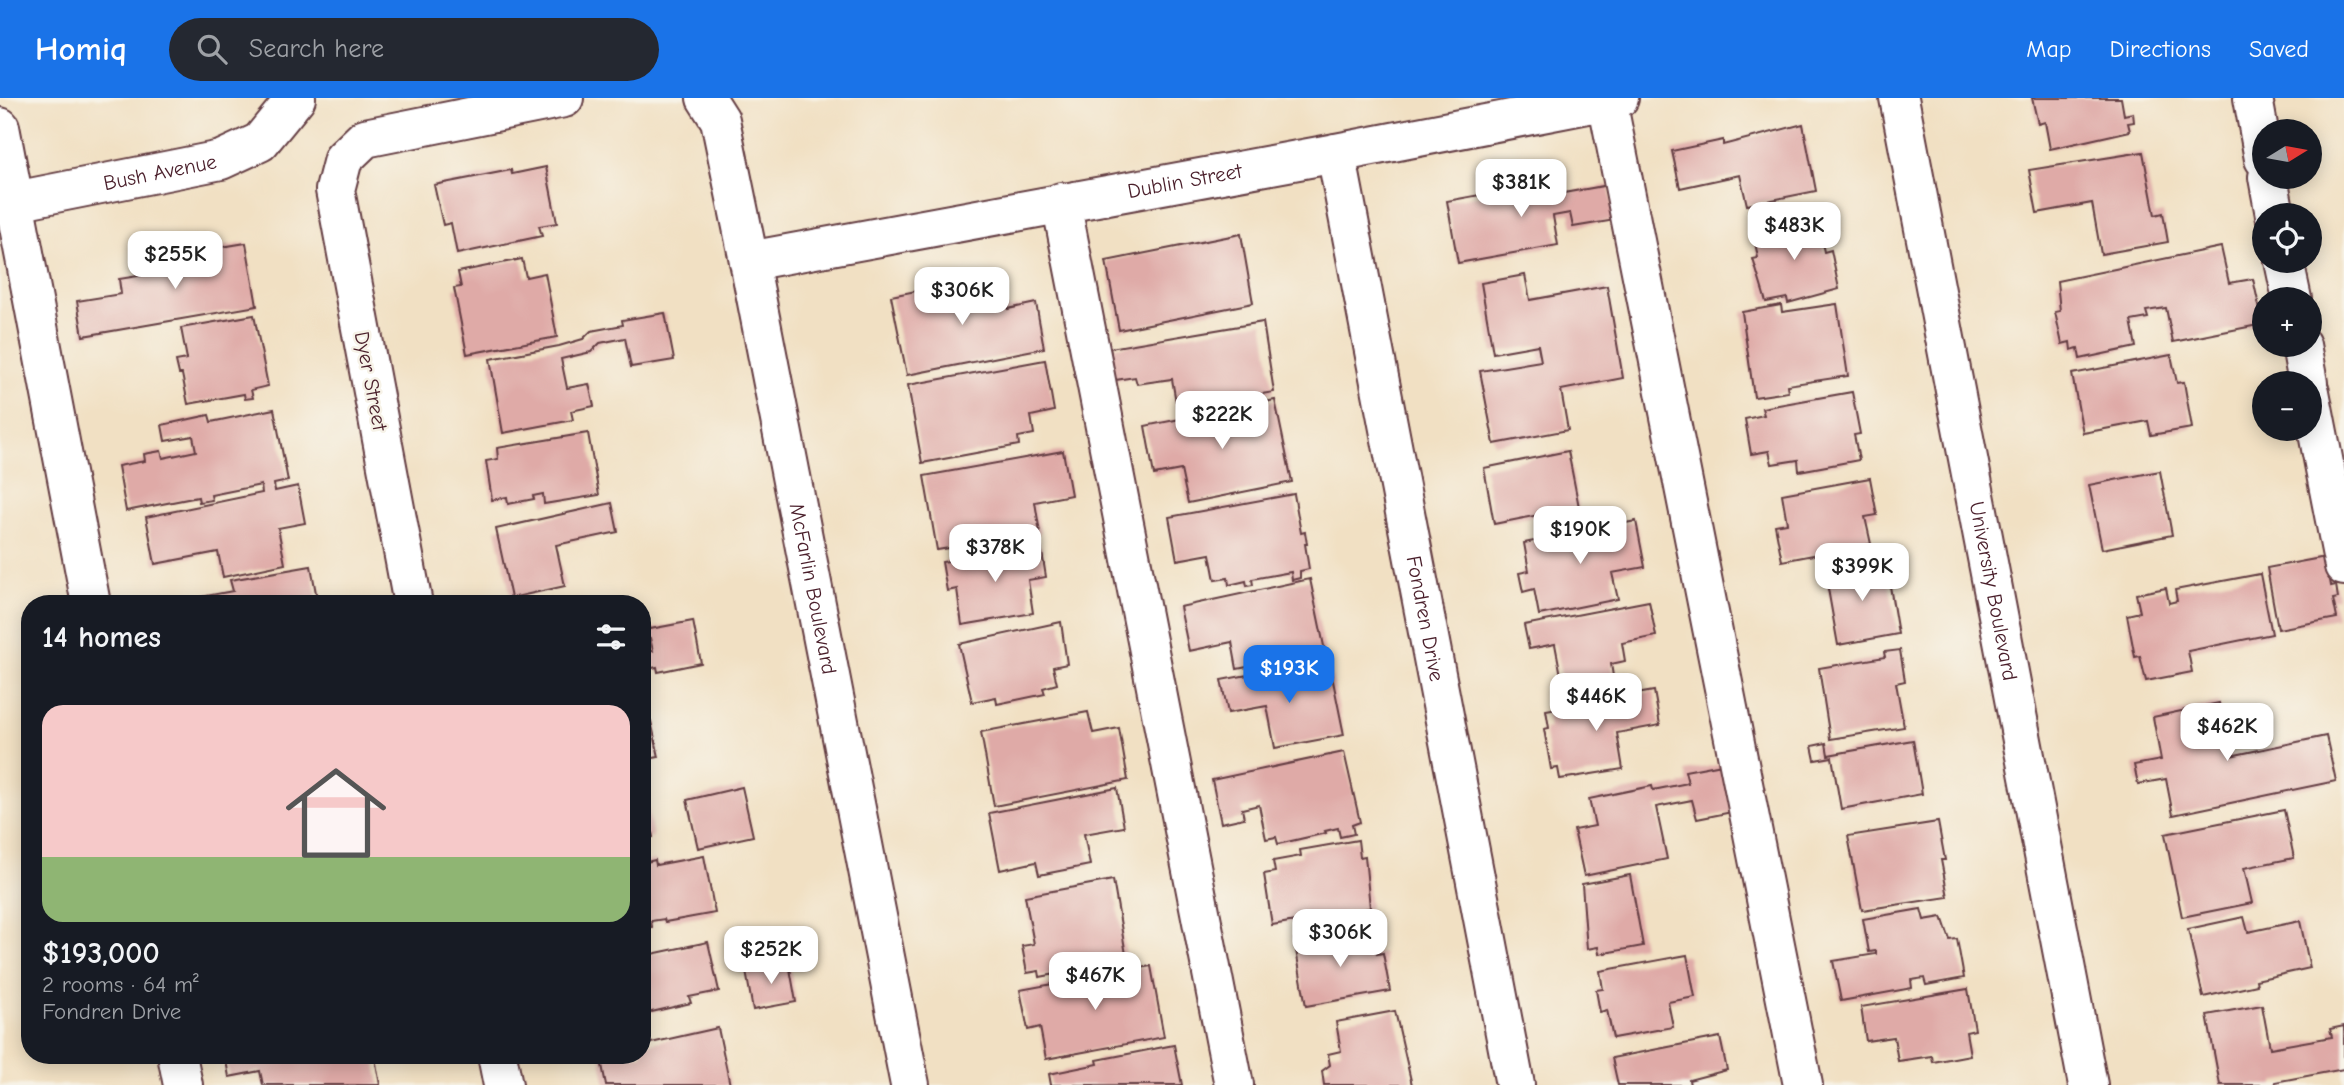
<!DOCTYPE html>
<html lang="en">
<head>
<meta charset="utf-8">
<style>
	:root { --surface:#171b24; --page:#242831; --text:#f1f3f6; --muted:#9ea1a6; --line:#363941; --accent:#1a73e8 }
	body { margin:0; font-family:"Comic Neue",sans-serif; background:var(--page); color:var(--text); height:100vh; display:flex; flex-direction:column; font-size:26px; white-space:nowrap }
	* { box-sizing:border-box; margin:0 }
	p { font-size:23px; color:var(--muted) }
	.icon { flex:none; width:38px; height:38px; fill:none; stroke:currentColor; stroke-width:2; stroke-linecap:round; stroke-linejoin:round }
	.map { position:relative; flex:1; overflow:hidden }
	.side { position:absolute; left:21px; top:497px; width:630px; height:469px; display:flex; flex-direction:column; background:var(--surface); border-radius:28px; box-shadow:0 4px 18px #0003 }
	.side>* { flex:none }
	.needle { width:46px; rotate:79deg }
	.controls { position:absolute; left:2252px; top:21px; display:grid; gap:14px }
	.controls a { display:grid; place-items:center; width:70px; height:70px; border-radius:50%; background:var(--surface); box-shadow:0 4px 18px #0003; font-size:35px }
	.price { position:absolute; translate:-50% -60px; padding:0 16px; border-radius:14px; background:#fff; color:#222; font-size:23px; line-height:46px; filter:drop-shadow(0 2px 4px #0008) }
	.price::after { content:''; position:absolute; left:50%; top:42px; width:21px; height:16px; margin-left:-10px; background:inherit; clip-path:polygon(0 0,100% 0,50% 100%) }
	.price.selected { background:var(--accent); color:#fff }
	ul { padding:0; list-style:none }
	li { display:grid; align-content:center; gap:14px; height:371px; padding:0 21px }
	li+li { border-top:2px solid var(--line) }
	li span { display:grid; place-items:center; height:217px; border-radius:21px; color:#555 }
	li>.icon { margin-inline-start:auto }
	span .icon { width:126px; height:126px; fill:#fffc; stroke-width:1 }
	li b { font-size:30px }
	h2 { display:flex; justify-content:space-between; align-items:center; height:84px; padding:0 21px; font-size:30px }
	header { display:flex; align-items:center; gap:42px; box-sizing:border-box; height:98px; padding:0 35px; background:var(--accent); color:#fff }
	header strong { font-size:33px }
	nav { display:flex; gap:38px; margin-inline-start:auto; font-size:24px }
	.search { width:490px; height:63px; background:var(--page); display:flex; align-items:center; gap:18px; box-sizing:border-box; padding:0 24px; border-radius:38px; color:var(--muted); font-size:26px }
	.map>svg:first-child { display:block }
	.building { fill:#dfaaa7 }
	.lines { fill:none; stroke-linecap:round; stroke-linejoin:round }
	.minor-casing { stroke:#633c42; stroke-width:42 }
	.minor { stroke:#fff; stroke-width:38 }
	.labels { text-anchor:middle; stroke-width:5; stroke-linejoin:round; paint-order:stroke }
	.street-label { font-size:21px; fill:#4a1f2b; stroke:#f7f3e8 }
</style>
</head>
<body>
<header>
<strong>Homiq</strong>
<div class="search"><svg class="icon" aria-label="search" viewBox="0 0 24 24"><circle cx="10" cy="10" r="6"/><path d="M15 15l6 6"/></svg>Search here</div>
<nav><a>Map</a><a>Directions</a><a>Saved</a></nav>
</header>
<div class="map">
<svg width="2344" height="987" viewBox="0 0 2344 987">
	<rect width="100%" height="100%" fill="#f7f3e8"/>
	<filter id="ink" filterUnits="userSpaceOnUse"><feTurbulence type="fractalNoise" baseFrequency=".0143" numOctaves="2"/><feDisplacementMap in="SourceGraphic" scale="14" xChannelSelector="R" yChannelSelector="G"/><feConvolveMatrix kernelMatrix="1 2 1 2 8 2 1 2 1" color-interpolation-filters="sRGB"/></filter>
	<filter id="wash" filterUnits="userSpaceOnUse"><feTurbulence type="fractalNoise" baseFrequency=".00686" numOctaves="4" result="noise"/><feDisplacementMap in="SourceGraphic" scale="28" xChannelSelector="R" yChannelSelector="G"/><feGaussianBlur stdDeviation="1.57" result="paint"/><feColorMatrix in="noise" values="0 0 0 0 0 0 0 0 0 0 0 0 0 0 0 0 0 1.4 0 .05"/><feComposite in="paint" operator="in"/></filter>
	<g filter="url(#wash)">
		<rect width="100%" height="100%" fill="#f1e0c3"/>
		<g id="blocks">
			<g class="building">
				<polygon points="2032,0 2121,0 2124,17 2133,15 2134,24 2128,25 2130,33 2050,51 2045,24 2038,26"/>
				<polygon points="1803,26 1816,93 1747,107 1740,77 1680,90 1672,53 1723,42 1723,47"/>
				<polygon points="2143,54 2155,117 2163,115 2168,144 2101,156 2092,105 2037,115 2029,72"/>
				<polygon points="546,69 557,125 539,128 542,138 457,156 451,125 443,127 434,87 511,72 512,76"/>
				<polygon points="1539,86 1541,99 1609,87 1615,122 1573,129 1570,115 1553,118 1558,147 1458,165 1447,103"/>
				<polygon points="1817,121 1824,154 1831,152 1839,191 1788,205 1787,200 1766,204 1753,161 1758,160 1753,133"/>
				<polygon points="1241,136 1253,205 1119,232 1106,163"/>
				<polygon points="246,145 257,208 83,238 77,203 121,196 119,181 151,176 149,161"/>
				<polygon points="2221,149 2229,185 2253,181 2263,226 2173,244 2166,210 2146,213 2148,220 2131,223 2136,249 2080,261 2078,250 2071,252 2070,244 2062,246 2055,214 2060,213 2057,183"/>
				<polygon points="522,161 526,179 545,175 557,239 467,256 454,190 461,189 458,174"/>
				<polygon points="1525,177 1530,202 1607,188 1623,280 1561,292 1568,332 1494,346 1480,273 1541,263 1538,247 1493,255 1481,185"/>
				<polygon points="971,182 974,197 1004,191 1008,211 1036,205 1044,250 907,277 891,198"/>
				<polygon points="1837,206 1848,278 1787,287 1788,294 1754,299 1742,214 1781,207 1782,214"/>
				<polygon points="665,215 674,262 631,269 625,240 600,245 591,254 561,261 567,290 589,286 594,308 571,313 573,322 503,335 490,261 559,248 583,241 591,233 623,227 622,222"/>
				<polygon points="254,217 268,288 251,292 253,300 245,301 244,296 188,306 182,276 179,276 176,263 187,261 181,230"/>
				<polygon points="1263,224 1274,294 1177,310 1172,281 1137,286 1135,279 1115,282 1110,250"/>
				<polygon points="2171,257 2177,285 2184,284 2192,330 2151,337 2148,323 2083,335 2072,276"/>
				<polygon points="1045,262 1054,313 1031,318 1034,336 1018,339 1019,347 922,365 908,287"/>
				<polygon points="1852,294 1860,336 1854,337 1859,362 1799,373 1798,362 1772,366 1769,353 1751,356 1745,321 1764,317 1762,310"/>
				<polygon points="1275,302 1292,384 1188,405 1181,372 1154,377 1145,328"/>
				<polygon points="274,311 288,383 274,386 275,393 298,388 305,425 278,430 285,466 223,479 218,454 155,466 146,419 262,395 261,387 211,397 212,402 199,404 198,399 126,413 118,368 145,363 144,356 161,353 163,360 196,353 193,338 165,343 162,327 209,317 211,324"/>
				<polygon points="588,335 599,397 544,406 543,396 533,398 534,401 508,406 507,399 492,402 486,363 498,361 497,350"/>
				<polygon points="1063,353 1071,397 1035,404 1040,435 937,452 924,378"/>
				<polygon points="1568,353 1579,409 1494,426 1484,370"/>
				<polygon points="2160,373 2172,437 2102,451 2089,387"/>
				<polygon points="1870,380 1877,417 1865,419 1871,446 1782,463 1775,427 1787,425 1782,396"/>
				<polygon points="1294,396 1301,435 1305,434 1307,446 1305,446 1309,471 1300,473 1300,480 1292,482 1291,474 1252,481 1253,487 1247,488 1246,483 1229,487 1228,480 1215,482 1210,456 1177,462 1169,419"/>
				<polygon points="612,405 618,434 556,447 565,488 511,500 496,431"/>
				<polygon points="1636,423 1645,469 1612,475 1618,501 1539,517 1534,491 1523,494 1519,475 1529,473 1524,445"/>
				<polygon points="1041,448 1046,479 1028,482 1033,515 962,527 957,491 947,493 942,464"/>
				<polygon points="2326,459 2331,488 2336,487 2338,500 2333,501 2337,520 2278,531 2267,470"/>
				<polygon points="1886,464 1898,536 1838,547 1825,474"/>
				<polygon points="311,468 318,506 196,506 195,500 233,493 230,482"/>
				<polygon points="2260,476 2272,536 2188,553 2192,574 2146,583 2140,558 2135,559 2127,517 2140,514 2136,496 2166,490 2169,505 2177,503 2175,492"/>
				<polygon points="1310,481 1325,553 1237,571 1232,544 1189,553 1180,509"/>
				<polygon points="1649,503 1656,538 1622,545 1625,563 1611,566 1613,578 1563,588 1555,546 1529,551 1524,527"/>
				<polygon points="648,523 650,531 693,523 701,565 658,574 657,569 642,572 642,555 653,553 650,540 642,541 642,524"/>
				<polygon points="1061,524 1067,566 1053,569 1057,586 1043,590 1045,596 997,606 996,599 972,604 959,546"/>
				<polygon points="1900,552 1905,583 1896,585 1904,629 1830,641 1819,570 1885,559 1884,554"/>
				<polygon points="1269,573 1271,584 1331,573 1344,637 1275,650 1267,608 1228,615 1221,582"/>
				<polygon points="1654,593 1660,627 1617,635 1623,671 1560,681 1558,670 1551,671 1544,631 1549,630 1546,612"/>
				<polygon points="2219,605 2230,658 2326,638 2336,683 2173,717 2166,681 2138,686 2134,667 2161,662 2153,619"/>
				<polygon points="1088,614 1093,635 1119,630 1128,682 994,708 981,634"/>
				<polygon points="651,623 659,659 642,662 642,624"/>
				<polygon points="1913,642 1922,696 1841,711 1832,659 1815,662 1812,648 1826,645 1828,657"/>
				<polygon points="1344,654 1360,724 1352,727 1354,736 1340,739 1338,730 1325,733 1326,735 1278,746 1276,739 1266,741 1259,707 1242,711 1244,720 1221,725 1212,682"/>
				<polygon points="1722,666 1732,714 1697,721 1692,702 1656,709 1667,761 1584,778 1574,732 1595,728 1589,701 1652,688 1653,692 1688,685 1685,673"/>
				<polygon points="742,689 753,738 698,750 687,702"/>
				<polygon points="1117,690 1124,729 1084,736 1090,767 1039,777 1036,764 1000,772 989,715"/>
				<polygon points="646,700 653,739 642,740 642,701"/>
				<polygon points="2284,712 2294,760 2244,770 2252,805 2182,819 2165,736"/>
				<polygon points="1938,724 1945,762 1941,762 1948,799 1862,812 1848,738"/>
				<polygon points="1358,742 1360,759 1365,758 1370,810 1272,827 1264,776 1275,774 1273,763 1301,758 1300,752"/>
				<polygon points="704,758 715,815 665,824 664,821 651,823 652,829 642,831 642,765 655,762 656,767"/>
				<polygon points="1630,777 1643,848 1599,856 1598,849 1587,851 1582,786"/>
				<polygon points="1113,782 1127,862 1040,879 1039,873 1027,875 1022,848 1034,846 1025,798"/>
				<polygon points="1921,811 1924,822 1942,819 1950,842 1957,841 1964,880 1926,887 1924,880 1911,882 1912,890 1841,903 1833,863 1876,856 1876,853 1869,854 1863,821"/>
				<polygon points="2244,819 2248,834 2300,823 2310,870 2256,882 2257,887 2203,899 2188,831"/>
				<polygon points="1324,836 1326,845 1373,837 1377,856 1383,855 1390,893 1306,908 1294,841"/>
				<polygon points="708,844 719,893 689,899 691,905 647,915 645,910 642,910 642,858"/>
				<polygon points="1687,857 1695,899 1668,904 1673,929 1613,940 1607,912 1600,914 1596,892 1603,891 1600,873"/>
				<polygon points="789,865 796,904 753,912 746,873"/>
				<polygon points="1151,868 1164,939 1046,961 1040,929 1028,932 1020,892"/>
				<polygon points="1968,891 1975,932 1966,934 1970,957 1933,964 1932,958 1898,963 1894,939 1866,943 1861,909"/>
				<polygon points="2262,907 2270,950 2332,939 2330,931 2344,928 2344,971 2275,984 2275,987 2220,987 2207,917"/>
				<polygon points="1395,913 1412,987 1324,987 1322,973 1330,967 1328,956 1341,953 1336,924"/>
				<polygon points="718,930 730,987 606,987 600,957 642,957 642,947"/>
				<polygon points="1720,939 1727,972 1689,982 1690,987 1618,987 1612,960"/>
				<polygon points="1174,947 1182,987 1051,987 1049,976 1098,966 1097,962"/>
				<polygon points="225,957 382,957 375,960 380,987 263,987 260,973 229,979"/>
			</g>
		</g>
	</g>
	<g filter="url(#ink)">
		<use href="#blocks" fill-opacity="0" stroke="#633c42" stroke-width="2"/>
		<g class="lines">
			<defs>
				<g id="minor">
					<path id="s1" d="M706,0l14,22 29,141 161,824"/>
					<path id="s2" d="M1899,0l189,987"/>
					<polyline points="2253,0 2264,61"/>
					<polyline points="1607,2 1803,987"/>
					<polyline points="0,29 91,506"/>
					<path id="s3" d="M1336,55l179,932"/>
					<polyline points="2268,79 2275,117"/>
					<polyline points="1061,104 1234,987"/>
					<path id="s4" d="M0,106l221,-44 39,-18 36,-44"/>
					<path id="s5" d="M749,163l587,-108 283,-55"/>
					<polyline points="2284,163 2292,201"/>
					<polyline points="2301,247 2308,285"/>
					<polyline points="2310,294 2344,468"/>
					<polyline points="413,506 335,92 343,61 365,40 564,0"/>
					<polyline points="177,957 183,987"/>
					<polyline points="497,957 503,987"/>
				</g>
			</defs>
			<use href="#minor" class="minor-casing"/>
			<use href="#minor" class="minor"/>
		</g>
	</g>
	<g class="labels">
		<g class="street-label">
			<text dy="7" stroke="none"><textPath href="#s4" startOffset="163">Bush Avenue</textPath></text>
			<text dy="7" stroke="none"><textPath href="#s5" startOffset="443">Dublin Street</textPath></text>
			<text transform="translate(371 283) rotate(79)" y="7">Dyer Street</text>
			<text dy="7" stroke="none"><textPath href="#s1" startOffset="504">McFarlin Boulevard</textPath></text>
			<text dy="7" stroke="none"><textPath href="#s2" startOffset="502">University Boulevard</textPath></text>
			<text dy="7" stroke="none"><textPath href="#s3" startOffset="474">Fondren Drive</textPath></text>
		</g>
	</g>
</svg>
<div class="controls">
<a><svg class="needle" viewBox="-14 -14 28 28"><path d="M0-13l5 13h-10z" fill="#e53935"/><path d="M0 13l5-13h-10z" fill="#9ea1a6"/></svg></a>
<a><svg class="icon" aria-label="locate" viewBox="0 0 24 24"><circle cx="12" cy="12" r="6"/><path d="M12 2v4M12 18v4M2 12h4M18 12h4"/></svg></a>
<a>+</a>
<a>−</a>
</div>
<b class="price" style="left:1521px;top:121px">$381K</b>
<b class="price" style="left:1794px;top:164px">$483K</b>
<b class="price" style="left:175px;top:193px">$255K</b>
<b class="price" style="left:962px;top:229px">$306K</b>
<b class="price" style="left:1222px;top:353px">$222K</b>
<b class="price" style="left:1580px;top:468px">$190K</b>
<b class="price" style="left:995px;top:486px">$378K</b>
<b class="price" style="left:1862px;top:505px">$399K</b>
<b class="price selected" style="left:1289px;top:607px">$193K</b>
<b class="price" style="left:1596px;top:635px">$446K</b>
<b class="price" style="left:2227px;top:665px">$462K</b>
<b class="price" style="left:1340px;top:871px">$306K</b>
<b class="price" style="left:771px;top:888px">$252K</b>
<b class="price" style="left:1095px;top:914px">$467K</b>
<section class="side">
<h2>14 homes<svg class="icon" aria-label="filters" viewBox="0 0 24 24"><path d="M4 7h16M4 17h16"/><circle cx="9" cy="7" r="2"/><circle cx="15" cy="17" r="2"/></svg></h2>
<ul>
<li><span style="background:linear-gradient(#f6c9c9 70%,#8fb573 0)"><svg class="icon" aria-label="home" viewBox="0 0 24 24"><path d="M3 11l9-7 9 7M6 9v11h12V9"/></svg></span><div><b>$193,000</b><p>2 rooms · 64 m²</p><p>Fondren Drive</p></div></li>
</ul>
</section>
</div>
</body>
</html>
